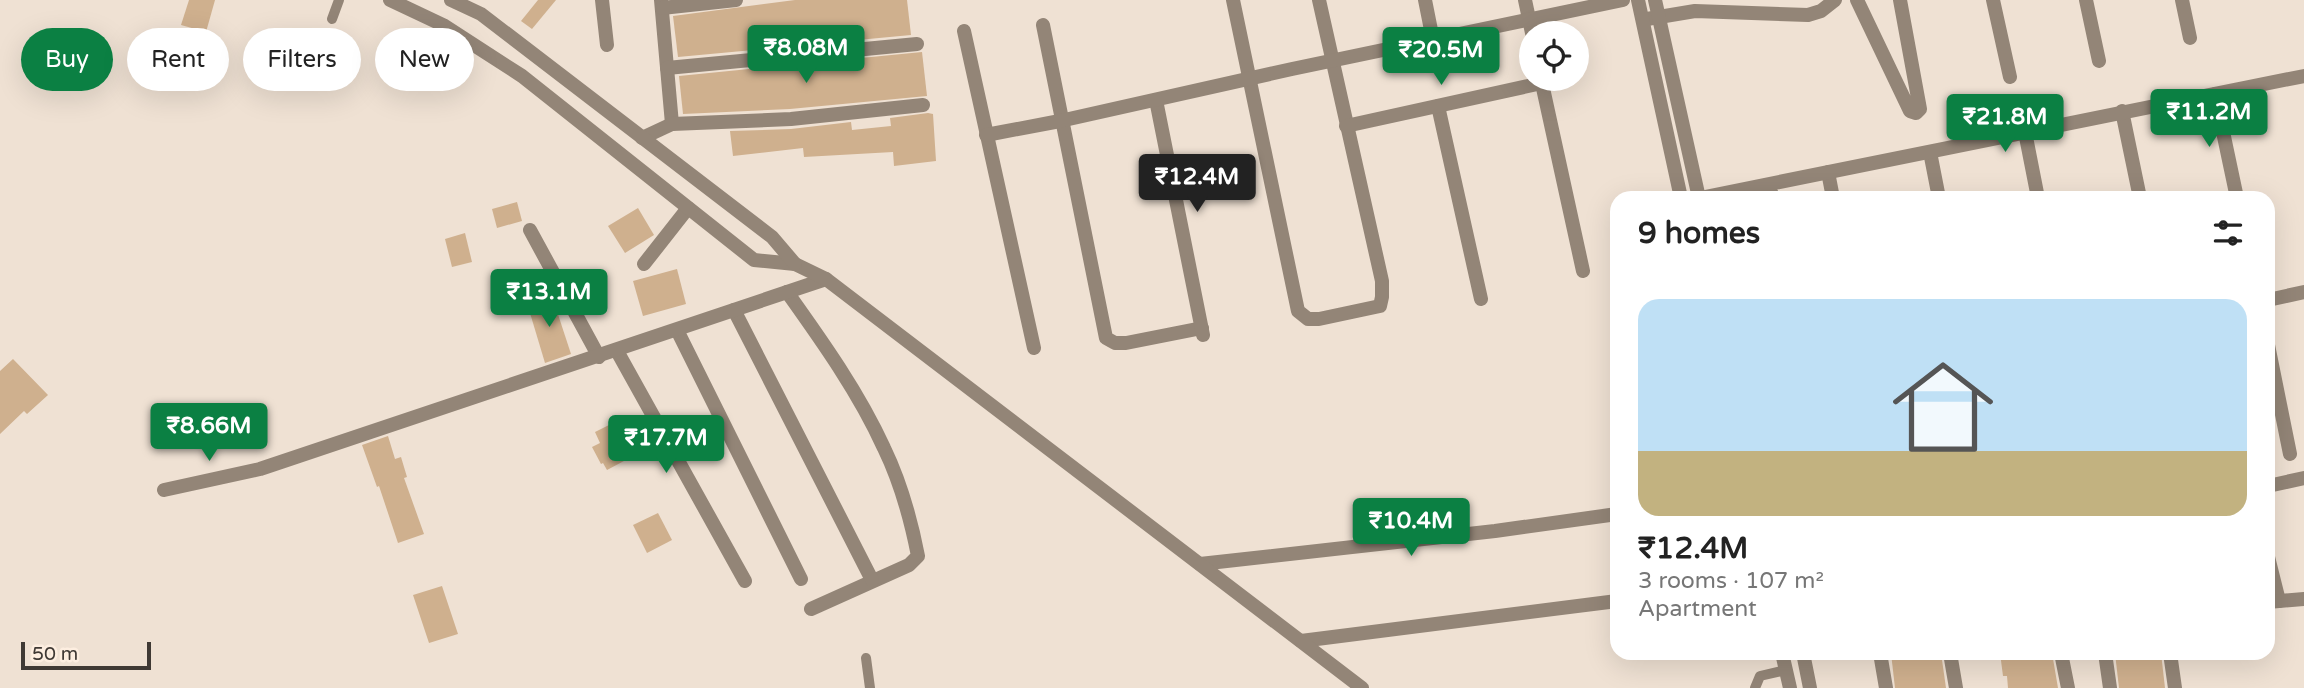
<!DOCTYPE html>
<html lang="en">
<head>
<meta charset="utf-8">
<style>
	:root { --surface:#fff; --page:#f6f6f6; --text:#222; --muted:#767676; --accent:#0b8043 }
	body { margin:0; font-family:"Varela Round",sans-serif; background:var(--page); color:var(--text); height:100vh; display:flex; flex-direction:column; font-size:26px; white-space:nowrap }
	* { box-sizing:border-box; margin:0 }
	p { font-size:23px; color:var(--muted) }
	.icon { flex:none; width:38px; height:38px; fill:none; stroke:currentColor; stroke-width:2; stroke-linecap:round; stroke-linejoin:round }
	.map { position:relative; flex:1; overflow:hidden }
	.details { position:absolute; left:1610px; top:191px; width:665px; height:469px; display:flex; flex-direction:column; background:var(--surface); border-radius:21px; box-shadow:0 7px 28px #0002 }
	.details>* { flex:none }
	.guide { position:absolute; left:21px; top:28px; width:665px; height:63px; display:flex; gap:14px }
	.tools { position:absolute; left:1519px; top:21px; display:grid; gap:14px }
	.tools a { display:grid; place-items:center; width:70px; height:70px; border-radius:50%; background:var(--surface); box-shadow:0 7px 28px #0002; font-size:35px }
	.scale { position:absolute; left:21px; bottom:18px; width:130px; box-sizing:border-box; padding-left:7px; border:4px solid #3f3934; border-top:0; font-size:19px; line-height:24px; white-space:nowrap; color:#3f3934; -webkit-text-stroke:5px #fdeee0; paint-order:stroke }
	.price { position:absolute; translate:-50% -60px; padding:0 16px; border-radius:7px; background:var(--accent); color:#fff; font-size:23px; line-height:46px; filter:drop-shadow(0 2px 4px #0008) }
	.price::after { content:''; position:absolute; left:50%; top:42px; width:21px; height:16px; margin-left:-10px; background:inherit; clip-path:polygon(0 0,100% 0,50% 100%) }
	.price.current { background:#222; color:#fff }
	ul { padding:0; list-style:none }
	li { display:grid; align-content:center; gap:14px; height:371px; padding:0 28px }
	li span { display:grid; place-items:center; height:217px; border-radius:21px; color:#555 }
	li>.icon { margin-inline-start:auto }
	span .icon { width:126px; height:126px; fill:#fffc; stroke-width:1 }
	li b { font-size:30px }
	h2 { display:flex; justify-content:space-between; align-items:center; height:84px; padding:0 28px; font-size:30px }
	.chip { padding:0 24px; border-radius:32px; background:var(--surface); box-shadow:0 7px 28px #0002; font-size:24px; line-height:63px }
	.chip.current { background:var(--accent); color:#fff }
	.map>svg:first-child { display:block }
	.building { fill:#cfb08e }
	.lines { fill:none; stroke-linecap:round; stroke-linejoin:round }
	.service { stroke:#938577; stroke-width:10 }
	.minor { stroke:#938577; stroke-width:14 }
	.tertiary { stroke:#938577; stroke-width:14 }
</style>
</head>
<body>
<div class="map">
<svg width="2304" height="688" viewBox="0 0 2304 688">
	<rect width="100%" height="100%" fill="#efe1d3"/>
	<g class="building">
		<polygon points="189,0 215,0 206,32 181,25"/>
		<polygon points="538,0 556,0 532,29 521,21"/>
		<polygon points="795,0 907,0 911,35 678,57 673,16"/>
		<polygon points="922,52 927,96 790,109 683,114 679,76"/>
		<polygon points="928,113 933,114 936,161 894,166 893,152 804,157 803,148 733,156 730,131 791,129 851,122 852,130 891,126 890,118"/>
		<polygon points="517,202 522,221 497,228 492,209"/>
		<polygon points="638,208 654,235 625,253 608,226"/>
		<polygon points="465,233 472,262 452,267 445,239"/>
		<polygon points="677,269 686,304 643,316 633,281"/>
		<polygon points="552,296 571,354 545,363 527,303"/>
		<polygon points="13,359 48,395 27,414 24,411 0,434 0,371"/>
		<polygon points="621,419 639,453 607,470 603,463 601,464 592,447 600,443 595,432"/>
		<polygon points="388,436 395,459 401,457 407,477 404,478 424,534 398,543 379,486 377,487 362,445"/>
		<polygon points="658,513 672,540 647,553 633,525"/>
		<polygon points="442,586 458,634 429,643 413,595"/>
		<polygon points="1891,653 1941,653 1946,688 1895,688"/>
		<polygon points="2000,653 2052,653 2058,688 2008,688 2007,676 2003,676"/>
		<polygon points="2115,653 2161,653 2165,688 2119,688"/>
	</g>
	<g class="lines">
		<g class="service">
			<polyline points="332,19 339,0"/>
			<polyline points="866,658 870,688"/>
			<polyline points="1755,688 1760,676 1786,670"/>
		</g>
		<g class="minor">
			<polyline points="602,0 607,45"/>
			<polyline points="661,0 672,124"/>
			<polyline points="1233,0 1298,311 1308,319 1319,319 1380,306 1382,297 1382,281 1319,0"/>
			<polyline points="1425,0 1433,40"/>
			<polyline points="1525,0 1532,33"/>
			<polyline points="1857,0 1910,111 1916,113 1920,109 1900,0"/>
			<polyline points="1993,0 2010,77"/>
			<polyline points="2086,0 2099,61"/>
			<polyline points="2182,0 2190,38"/>
			<polyline points="662,8 736,0"/>
			<polyline points="1647,19 1695,11 1808,15 1821,11 1835,0"/>
			<polyline points="1043,25 1106,338 1115,343 1126,343 1202,328"/>
			<polyline points="964,31 1034,348"/>
			<polyline points="667,68 917,44"/>
			<polyline points="1541,79 1583,271"/>
			<polyline points="2215,94 2237,198"/>
			<polyline points="1156,100 1203,335"/>
			<polyline points="1438,106 1481,299"/>
			<polyline points="2122,111 2140,198"/>
			<polyline points="1346,126 1542,83"/>
			<polyline points="2025,132 2038,198"/>
			<polyline points="986,135 1060,121 1292,69 1623,0"/>
			<polyline points="642,138 672,124 791,119 923,105"/>
			<polyline points="1930,152 1939,198"/>
			<polyline points="1828,172 1833,198"/>
			<polyline points="1767,185 1774,198"/>
			<polyline points="1700,198 2304,76"/>
			<polyline points="530,230 599,357"/>
			<polyline points="644,264 688,208"/>
			<path d="M787,292c35,49 72,101 97,156 16,33 27,72 34,108l-9,9 -98,44"/>
			<polyline points="2268,300 2304,292"/>
			<polyline points="734,310 872,580"/>
			<polyline points="677,330 801,579"/>
			<polyline points="2268,345 2290,454"/>
			<polyline points="617,351 745,581"/>
			<polyline points="2268,486 2304,478"/>
			<polyline points="164,490 260,469 826,279"/>
			<polyline points="2268,557 2279,601"/>
			<polyline points="1200,564 1495,531 1617,514"/>
			<polyline points="2268,602 2304,599"/>
			<polyline points="1301,641 1617,601"/>
			<polyline points="1880,653 1886,688"/>
			<polyline points="1950,653 1956,688"/>
			<polyline points="2061,653 2068,688"/>
			<polyline points="2105,653 2110,688"/>
			<polyline points="2170,653 2175,688"/>
		</g>
		<g class="tertiary">
			<polyline points="390,0 443,25 522,76 754,260 795,264 826,279 1362,688"/>
			<polyline points="451,0 481,14 772,237 795,264"/>
			<polyline points="1638,0 1681,198"/>
			<polyline points="1655,0 1699,198"/>
			<polyline points="1782,653 1790,688"/>
			<polyline points="1803,653 1810,688"/>
		</g>
	</g>
</svg>
<div class="tools">
<a><svg class="icon" aria-label="locate" viewBox="0 0 24 24"><circle cx="12" cy="12" r="6"/><path d="M12 2v4M12 18v4M2 12h4M18 12h4"/></svg></a>
</div>
<div class="scale">50 m</div>
<b class="price" style="left:806px;top:85px">₹8.08M</b>
<b class="price" style="left:1441px;top:87px">₹20.5M</b>
<b class="price" style="left:2209px;top:149px">₹11.2M</b>
<b class="price" style="left:2005px;top:154px">₹21.8M</b>
<b class="price current" style="left:1197px;top:214px">₹12.4M</b>
<b class="price" style="left:549px;top:329px">₹13.1M</b>
<b class="price" style="left:209px;top:463px">₹8.66M</b>
<b class="price" style="left:666px;top:475px">₹17.7M</b>
<b class="price" style="left:1411px;top:558px">₹10.4M</b>
<div class="guide">
<a class="chip current">Buy</a>
<a class="chip">Rent</a>
<a class="chip">Filters</a>
<a class="chip">New</a>
</div>
<section class="details">
<h2>9 homes<svg class="icon" aria-label="filters" viewBox="0 0 24 24"><path d="M4 7h16M4 17h16"/><circle cx="9" cy="7" r="2"/><circle cx="15" cy="17" r="2"/></svg></h2>
<ul>
<li><span style="background:linear-gradient(#bfe0f5 70%,#c2b280 0)"><svg class="icon" aria-label="home" viewBox="0 0 24 24"><path d="M3 11l9-7 9 7M6 9v11h12V9"/></svg></span><div><b>₹12.4M</b><p>3 rooms · 107 m²</p><p>Apartment</p></div></li>
</ul>
</section>
</div>
</body>
</html>
